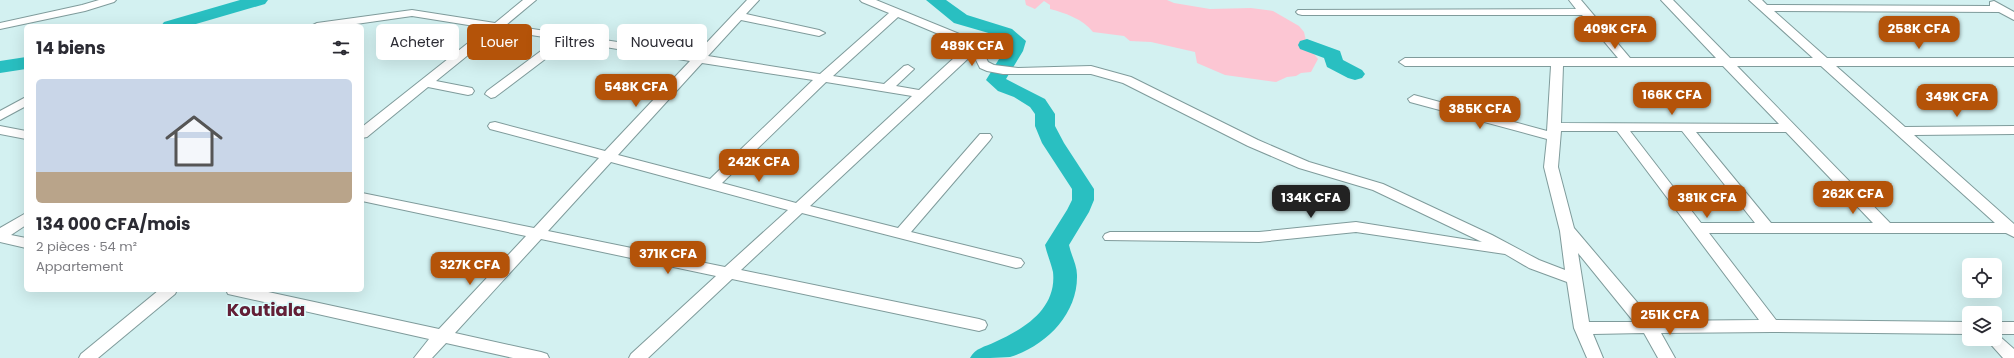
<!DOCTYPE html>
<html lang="fr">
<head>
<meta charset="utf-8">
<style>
	:root { --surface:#fff; --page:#f2f2f3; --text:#2b2b33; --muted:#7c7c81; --line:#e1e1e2; --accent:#b45309 }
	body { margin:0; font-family:Poppins,sans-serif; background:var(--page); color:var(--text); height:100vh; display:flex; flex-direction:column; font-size:15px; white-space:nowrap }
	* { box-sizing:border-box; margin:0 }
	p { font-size:13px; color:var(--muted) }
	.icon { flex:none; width:22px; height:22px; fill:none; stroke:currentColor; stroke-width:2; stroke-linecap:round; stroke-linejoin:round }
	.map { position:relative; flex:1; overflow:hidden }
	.panel { position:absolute; left:24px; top:24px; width:340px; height:268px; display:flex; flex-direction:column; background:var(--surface); border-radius:6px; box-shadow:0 4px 16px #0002 }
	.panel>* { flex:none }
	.banner { position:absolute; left:376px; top:24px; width:380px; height:36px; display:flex; gap:8px }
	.controls { position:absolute; left:1962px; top:258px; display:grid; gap:8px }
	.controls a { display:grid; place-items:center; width:40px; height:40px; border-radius:6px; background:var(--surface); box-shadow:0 4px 16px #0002; font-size:20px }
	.price { position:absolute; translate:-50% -34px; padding:0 9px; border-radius:8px; background:var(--accent); color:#fff; font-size:13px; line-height:26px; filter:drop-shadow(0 1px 2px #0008) }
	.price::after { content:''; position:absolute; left:50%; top:24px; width:12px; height:9px; margin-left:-6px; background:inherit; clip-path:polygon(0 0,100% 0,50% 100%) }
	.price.selected { background:#222; color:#fff }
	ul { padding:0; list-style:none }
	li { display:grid; align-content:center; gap:8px; height:212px; padding:0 12px }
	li+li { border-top:1px solid var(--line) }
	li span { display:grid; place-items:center; height:124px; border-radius:6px; color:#555 }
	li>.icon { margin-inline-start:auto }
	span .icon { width:72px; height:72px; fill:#fffc; stroke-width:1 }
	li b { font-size:17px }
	h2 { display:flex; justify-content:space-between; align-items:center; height:48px; padding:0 12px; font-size:17px }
	.tag { padding:0 14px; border-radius:6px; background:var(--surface); box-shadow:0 4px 16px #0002; font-size:14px; line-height:36px }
	.tag.selected { background:var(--accent); color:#fff }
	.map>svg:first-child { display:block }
	.green { fill:#fcc6d3 }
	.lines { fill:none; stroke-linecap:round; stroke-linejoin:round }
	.river { fill:#29bfc1; fill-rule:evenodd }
	.minor-casing { stroke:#7f9b9b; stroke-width:2 }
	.minor { fill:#fff; fill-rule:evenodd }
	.labels { text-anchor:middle; stroke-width:3.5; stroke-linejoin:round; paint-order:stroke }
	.town-label { font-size:18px; font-weight:bold; fill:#632037; stroke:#e0ffff }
</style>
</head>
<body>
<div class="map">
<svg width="2014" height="358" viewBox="0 0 2014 358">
	<rect width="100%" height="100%" fill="#d3f1f1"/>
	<path class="green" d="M1025,0h142l7,3 36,6 41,-1 22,3 26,15 5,6 3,13 11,14 -7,13 -10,1 -5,3 -9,1 -11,5 -51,-7 -28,-12 -2,-11 -44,-10 -21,-1 -6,-5 -31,-4c-10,-13 -28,-19 -43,-23v-4l-6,-4 -9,8 -9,-4z"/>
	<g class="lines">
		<g class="river">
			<polygon points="240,0 268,0 265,4 189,26 161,26 164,22"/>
			<path d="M926,0h20l21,15 45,14 14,12 -3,10 -17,28 39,20 10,15v12l9,17 30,46v11l-5,12 -20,33c2,10 8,20 8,30 1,39 -31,71 -67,82 -12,1 -28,1 -40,1 5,-10 15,-11 25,-16 29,-13 62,-33 58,-70 -2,-9 -6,-18 -8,-27l22,-35 5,-10v-11l-30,-46 -7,-17v-12l-5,-7 -16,-10 -16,-6 -12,-11 18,-29 3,-8 -15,-9 -38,-11z"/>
			<polygon points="1307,39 1340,51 1343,60 1362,70 1365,74 1362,78 1355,80 1348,78 1327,67 1324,58 1300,49 1298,45 1300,41"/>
			<polygon points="26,57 26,69 0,73 0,61"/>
		</g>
		<defs>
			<g id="minor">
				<polygon points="99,0 116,0 114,2 85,11 0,29 0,23 82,5"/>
				<path d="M523,0h13l-30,25 190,29 51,-54h12l-13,14 73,16 6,3 -6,3 -78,-16 -33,36 112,18 69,-61 -27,-11 -2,-2h16l103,42 9,20 6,3 24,3 73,-2 40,11 127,63 51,22 74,22 109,51 47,25 26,10 -5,-39 -16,-64 3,-28 -137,-37 -2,-3 6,-4 133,36 4,-65h-146l-6,-4 6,-4h213l-36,-43h-280l-4,-1 -2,-2 2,-2 278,-1 -7,-9h12l49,58h86l-55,-58h12l57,58h83l-64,-58h13l5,5 223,1v-4l4,-1 20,11v8l-15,-8 -225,-1 53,47h187v8h-178l69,61 109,-1v8l-100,1 100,89v13l-8,-4h-297l67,87 193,2v12l-197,-2 -111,1 14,25h-17l-14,-25 -51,1 10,24h-16l-13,-30 -7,-46 -38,-14 -24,-14 -149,-22 -97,10 -154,-2 -2,-3 2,-3 5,-2h149l97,-10 126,20 -109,-52 -74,-22 -51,-22 -125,-63 -32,-9h-88l-16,-3 -7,-3 -7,-14 -163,152 88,22 82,-94h10l2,3 -2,3 -79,92 110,27 3,4 -3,4 -5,1 -214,-55 -61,57 238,49 6,2 2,4 -2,4 -6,2 -247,-52 -84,79h-19l2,-4 85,-78 -175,-37 -86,94 86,19 6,2 2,4h-36l-67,-15 -14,15h-18l15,-19 -201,-45 -2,-4h33l180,39 87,-93 -164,-35v-8l172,35 65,-70 -109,-29 -2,-3 2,-3 5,-1 110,29 85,-90 -121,-20 -74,56 -4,1 -6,-4 2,-3 70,-52 -58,-9 -63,51 36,7 2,3 -2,3 -4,1 -40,-8 -61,50 -5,1v-11l125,-99 -75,-12 -70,10h-31l6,-3 95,-13 83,13zM898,17l69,29 -48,44 -23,-4 18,-17 -6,-4 -4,1 -20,18 -51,-8zM702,63l111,17 -103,99 -92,-24zM1563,66h160l56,58 -218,-1zM1737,66h84l174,157h-105zM826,82l86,14 -116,107 -74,-20zM1561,131h56l142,189 -106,1 -79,-93 -16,-61zM1630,131h52l73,92h-54zM1696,132h90l87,91h-102zM611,162l177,48 -63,57 -177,-36zM1578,253l56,69h-45z"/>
				<polygon points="26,97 26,106 0,120 0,111"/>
				<polygon points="0,126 26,131 26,139 0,134"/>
				<polygon points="26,213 26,225 11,235 26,238 26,248 0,242 0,228"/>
				<polygon points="159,290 177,290 175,294 98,358 79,358 81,354"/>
				<polygon points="1995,322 2014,322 2014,334 1997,334 2014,349 2014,358 2003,358 1986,339 1995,339"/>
			</g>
		</defs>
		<use href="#minor" class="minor-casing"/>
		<use href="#minor" class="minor"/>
	</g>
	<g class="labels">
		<g class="town-label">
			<text x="266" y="316">Koutiala</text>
		</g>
	</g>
</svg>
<div class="controls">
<a><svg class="icon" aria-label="locate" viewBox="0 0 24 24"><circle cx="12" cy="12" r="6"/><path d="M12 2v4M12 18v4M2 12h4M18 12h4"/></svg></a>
<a><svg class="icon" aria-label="layers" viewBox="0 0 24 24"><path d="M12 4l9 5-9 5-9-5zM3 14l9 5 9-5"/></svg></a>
</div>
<b class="price" style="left:1615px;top:50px">409K CFA</b>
<b class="price" style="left:1919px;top:50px">258K CFA</b>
<b class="price" style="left:972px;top:67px">489K CFA</b>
<b class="price" style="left:636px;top:108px">548K CFA</b>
<b class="price" style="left:1672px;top:116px">166K CFA</b>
<b class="price" style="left:1957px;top:118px">349K CFA</b>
<b class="price" style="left:1480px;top:130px">385K CFA</b>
<b class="price" style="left:759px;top:183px">242K CFA</b>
<b class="price" style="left:1853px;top:215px">262K CFA</b>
<b class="price selected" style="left:1311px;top:219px">134K CFA</b>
<b class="price" style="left:1707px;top:219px">381K CFA</b>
<b class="price" style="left:668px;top:275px">371K CFA</b>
<b class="price" style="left:470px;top:286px">327K CFA</b>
<b class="price" style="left:1670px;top:336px">251K CFA</b>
<div class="banner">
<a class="tag">Acheter</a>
<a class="tag selected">Louer</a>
<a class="tag">Filtres</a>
<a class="tag">Nouveau</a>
</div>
<section class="panel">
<h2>14 biens<svg class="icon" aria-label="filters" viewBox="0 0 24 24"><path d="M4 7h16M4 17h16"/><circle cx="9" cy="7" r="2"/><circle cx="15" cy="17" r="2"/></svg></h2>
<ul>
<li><span style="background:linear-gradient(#c9d6e8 75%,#b9a48a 0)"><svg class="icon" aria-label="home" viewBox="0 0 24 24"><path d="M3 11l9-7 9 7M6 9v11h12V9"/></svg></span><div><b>134 000 CFA/mois</b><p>2 pièces · 54 m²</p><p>Appartement</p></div></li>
</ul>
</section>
</div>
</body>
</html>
